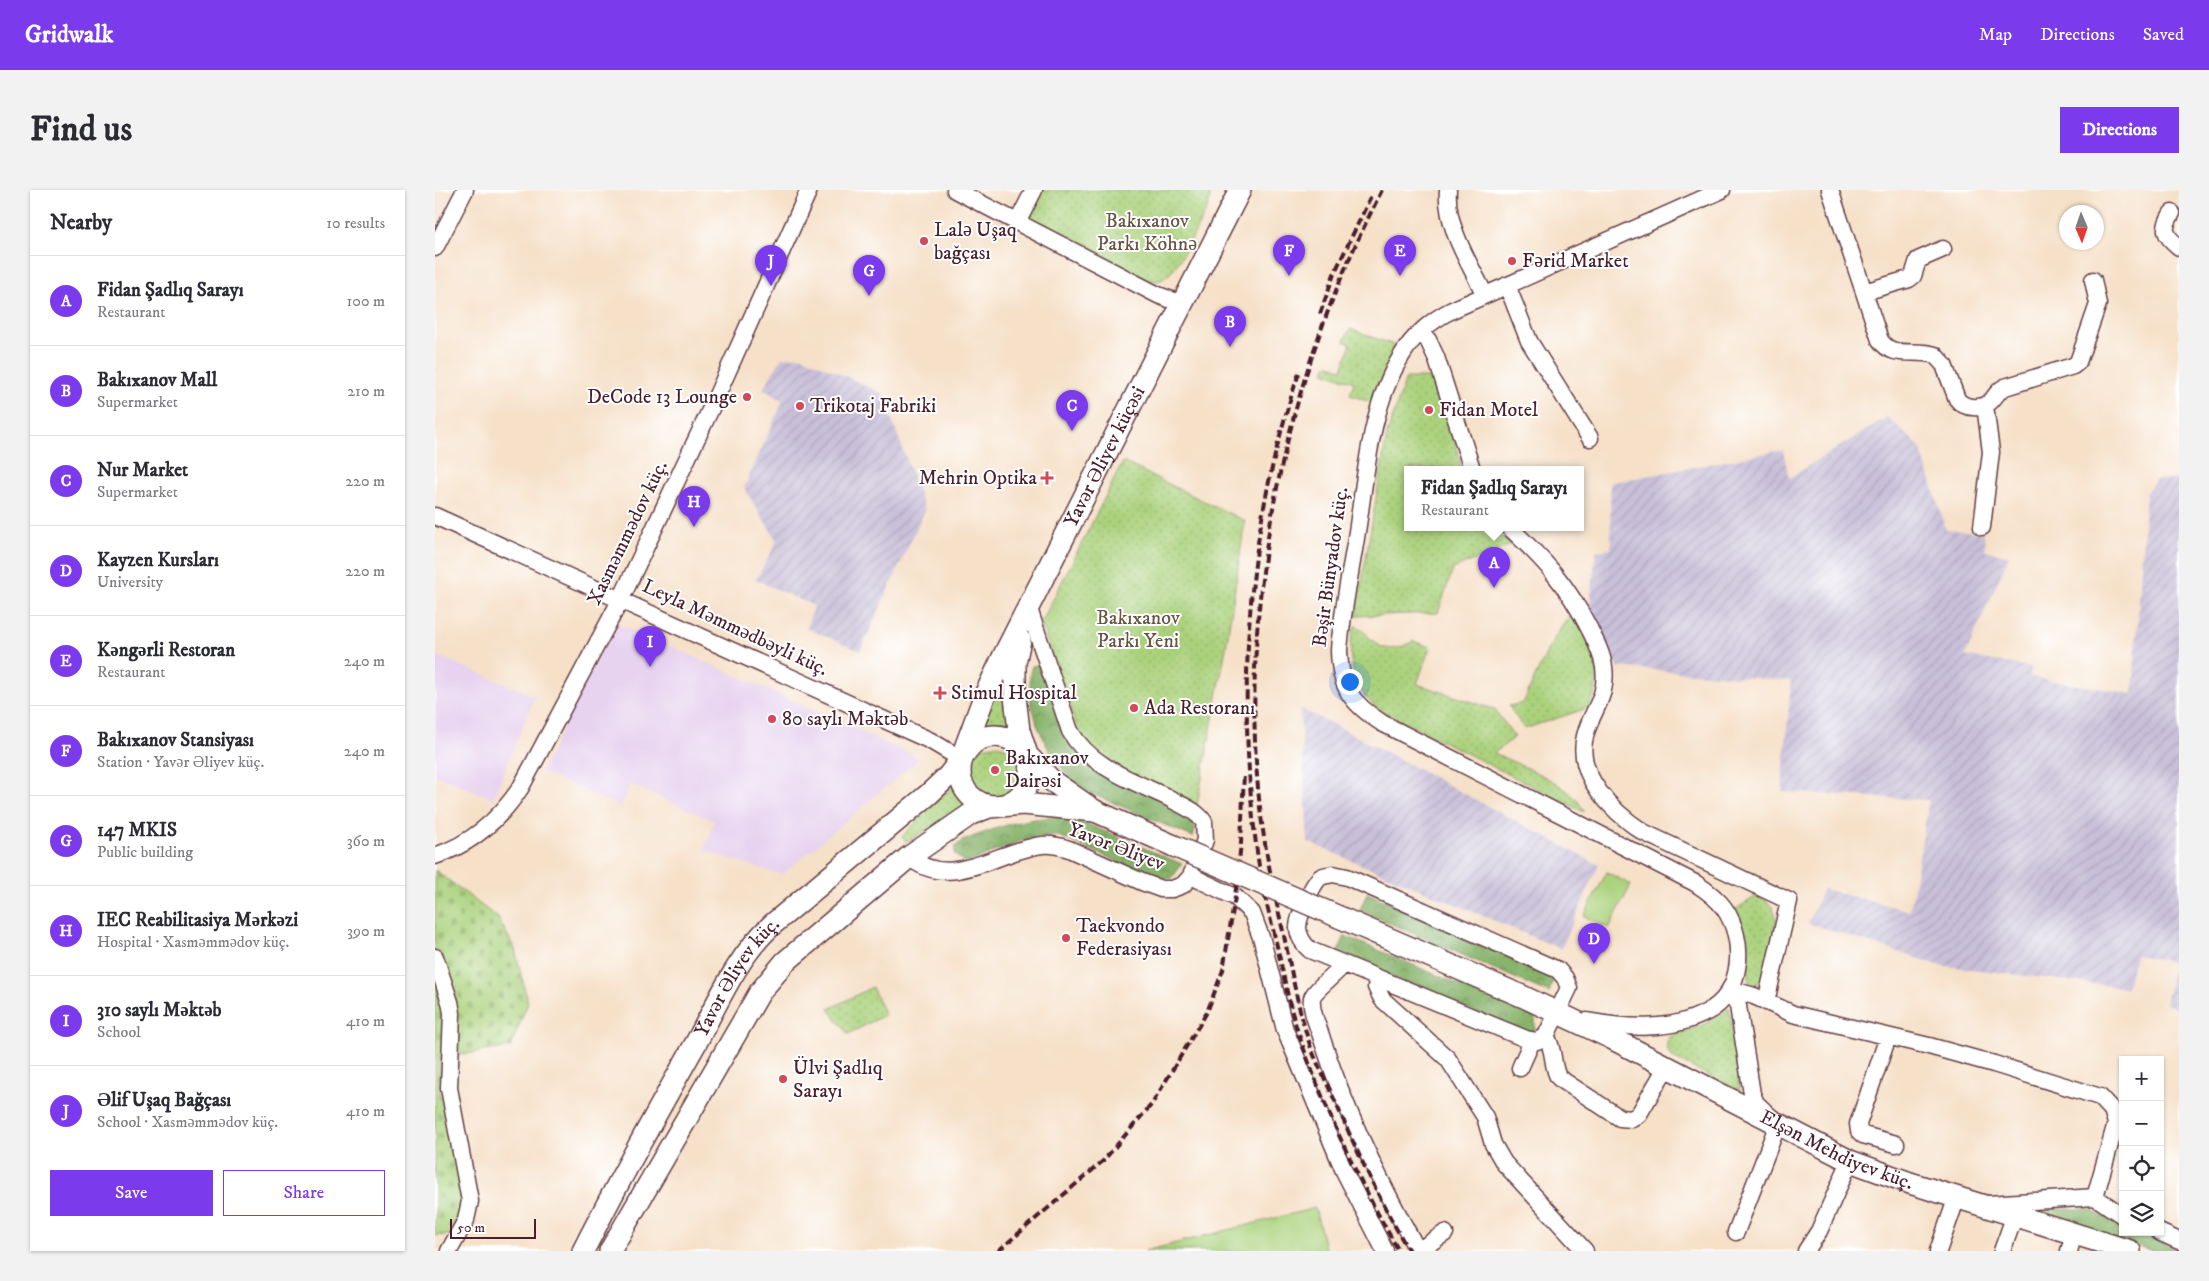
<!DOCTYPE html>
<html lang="en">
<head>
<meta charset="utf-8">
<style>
	body { margin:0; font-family:"IM FELL DW Pica",serif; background:#f2f2f3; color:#2b2b33 }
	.controls { position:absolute; right:15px; bottom:15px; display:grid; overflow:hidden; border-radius:0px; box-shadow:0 1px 4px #0004 }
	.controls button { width:45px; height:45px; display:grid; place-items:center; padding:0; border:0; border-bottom:1px solid #e1e1e2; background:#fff; color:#2b2b33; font:25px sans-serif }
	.compass { position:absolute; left:1624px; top:15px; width:45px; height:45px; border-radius:50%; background:#fff; box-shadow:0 1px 4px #0004; rotate:178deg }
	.scale { position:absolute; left:15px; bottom:12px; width:86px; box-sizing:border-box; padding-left:5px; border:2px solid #4a1f2b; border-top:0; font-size:14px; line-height:18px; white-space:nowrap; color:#4a1f2b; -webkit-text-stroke:4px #fff; paint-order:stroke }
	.you { position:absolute; left:914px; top:491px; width:18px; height:18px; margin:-12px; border:4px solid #fff; border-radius:50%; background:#1a73e8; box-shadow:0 0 0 8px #1a73e833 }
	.badge { display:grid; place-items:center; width:32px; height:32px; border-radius:50%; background:#7c3aed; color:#fff; font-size:16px; font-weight:700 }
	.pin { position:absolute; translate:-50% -41px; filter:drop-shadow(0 1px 2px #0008) }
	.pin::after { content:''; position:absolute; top:26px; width:18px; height:15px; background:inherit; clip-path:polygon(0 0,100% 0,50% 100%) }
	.popup { position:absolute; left:969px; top:276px; width:180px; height:65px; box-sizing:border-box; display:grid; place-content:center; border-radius:0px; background:#fff; filter:drop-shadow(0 1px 4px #0005); font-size:16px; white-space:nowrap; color:#7c7c81 }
	.popup b { font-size:19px; color:#2b2b33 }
	.popup::after { content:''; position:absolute; left:50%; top:100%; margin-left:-10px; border:10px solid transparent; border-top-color:#fff }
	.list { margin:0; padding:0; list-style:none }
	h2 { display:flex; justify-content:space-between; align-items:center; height:65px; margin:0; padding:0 20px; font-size:21px }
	h2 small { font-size:16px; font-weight:400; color:#7c7c81 }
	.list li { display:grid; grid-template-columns:32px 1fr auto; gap:15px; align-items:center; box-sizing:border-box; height:90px; padding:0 20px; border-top:1px solid #e1e1e2 }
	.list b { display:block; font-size:19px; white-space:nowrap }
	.list p { margin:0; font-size:16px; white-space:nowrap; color:#7c7c81 }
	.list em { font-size:16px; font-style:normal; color:#7c7c81 }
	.actions { display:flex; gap:10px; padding:15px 20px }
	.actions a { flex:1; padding:11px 0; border:1px solid #7c3aed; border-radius:0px; text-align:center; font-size:18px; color:#7c3aed }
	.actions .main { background:#7c3aed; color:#fff }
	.icon { flex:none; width:28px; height:28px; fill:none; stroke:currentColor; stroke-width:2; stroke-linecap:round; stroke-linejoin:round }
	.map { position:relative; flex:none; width:1744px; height:1061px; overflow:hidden; border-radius:0px }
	header { display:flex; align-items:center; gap:30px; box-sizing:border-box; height:70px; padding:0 25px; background:#7c3aed; color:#fff }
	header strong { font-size:24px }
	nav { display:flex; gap:28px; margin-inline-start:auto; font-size:18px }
	.intro { display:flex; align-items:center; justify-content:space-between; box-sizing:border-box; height:120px; padding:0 30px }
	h1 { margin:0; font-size:35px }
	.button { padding:12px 22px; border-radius:0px; background:#7c3aed; color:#fff; font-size:18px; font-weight:700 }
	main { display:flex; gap:30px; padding:0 30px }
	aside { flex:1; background:#fff; border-radius:0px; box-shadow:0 1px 4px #0004 }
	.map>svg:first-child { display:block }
	.built { fill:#e7d2ef }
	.industrial { fill:url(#industrial-furrows) }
	.grass { fill:url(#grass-dots); stroke:#7a7853 }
	.forest { fill:url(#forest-crowns); stroke:#68694b }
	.cemetery { fill:url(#cemetery-stones); stroke:#7a7853 }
	.pitch { fill:#aad17b; stroke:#7a7853 }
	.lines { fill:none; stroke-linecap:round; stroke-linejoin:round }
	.minor-casing { stroke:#643c43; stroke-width:19 }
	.major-casing { stroke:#643c43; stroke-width:24 }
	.minor { stroke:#fff; stroke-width:16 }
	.major { stroke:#fff; stroke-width:21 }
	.rail { stroke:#4a1f2b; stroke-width:4; stroke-dasharray:8 4; stroke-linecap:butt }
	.major-bridge-casing { stroke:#643c43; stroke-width:24; stroke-linecap:butt }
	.major-bridge { stroke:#fff; stroke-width:21 }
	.poi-dot { fill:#d1495b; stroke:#fff; stroke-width:2 }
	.labels { text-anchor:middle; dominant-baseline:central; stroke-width:4; stroke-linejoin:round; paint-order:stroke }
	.park-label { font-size:20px; fill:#675443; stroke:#fff }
	.poi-label { font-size:20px; fill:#4a1f2b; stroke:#fff; text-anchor:start }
	.street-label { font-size:20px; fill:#4a1f2b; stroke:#fff }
</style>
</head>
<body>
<header>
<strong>Gridwalk</strong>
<nav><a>Map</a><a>Directions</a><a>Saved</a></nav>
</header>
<div class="intro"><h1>Find us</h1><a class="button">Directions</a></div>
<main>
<aside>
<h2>Nearby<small>10 results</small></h2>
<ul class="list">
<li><span class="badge">A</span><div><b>Fidan Şadlıq Sarayı</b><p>Restaurant</p></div><em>100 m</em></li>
<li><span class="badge">B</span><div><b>Bakıxanov Mall</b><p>Supermarket</p></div><em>210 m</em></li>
<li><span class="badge">C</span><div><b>Nur Market</b><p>Supermarket</p></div><em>220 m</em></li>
<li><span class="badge">D</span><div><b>Kayzen Kursları</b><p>University</p></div><em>220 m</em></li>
<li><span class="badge">E</span><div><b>Kəngərli Restoran</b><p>Restaurant</p></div><em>240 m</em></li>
<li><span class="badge">F</span><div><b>Bakıxanov Stansiyası</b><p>Station · Yavər Əliyev küç.</p></div><em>240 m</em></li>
<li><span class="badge">G</span><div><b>147 MKIS</b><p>Public building</p></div><em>360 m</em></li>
<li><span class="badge">H</span><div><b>IEC Reabilitasiya Mərkəzi</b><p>Hospital · Xasməmmədov küç.</p></div><em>390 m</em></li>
<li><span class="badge">I</span><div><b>310 saylı Məktəb</b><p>School</p></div><em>410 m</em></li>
<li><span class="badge">J</span><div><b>Əlif Uşaq Bağçası</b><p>School · Xasməmmədov küç.</p></div><em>410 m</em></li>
</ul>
<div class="actions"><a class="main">Save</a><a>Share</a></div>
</aside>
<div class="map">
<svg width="1744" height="1061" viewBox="0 0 1744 1061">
	<defs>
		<pattern id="industrial-furrows" width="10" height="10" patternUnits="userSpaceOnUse" patternTransform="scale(1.25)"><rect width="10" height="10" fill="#c8bfd8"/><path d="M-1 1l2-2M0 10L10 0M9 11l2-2" fill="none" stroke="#ada4ba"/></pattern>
		<pattern id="grass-dots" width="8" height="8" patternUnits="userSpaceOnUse" patternTransform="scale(1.25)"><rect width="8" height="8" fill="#aad17b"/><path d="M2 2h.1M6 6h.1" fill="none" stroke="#94b36a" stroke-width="1.8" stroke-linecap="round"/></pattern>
		<pattern id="forest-crowns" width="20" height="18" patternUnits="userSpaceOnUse" patternTransform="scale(1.25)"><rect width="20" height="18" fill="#87b36b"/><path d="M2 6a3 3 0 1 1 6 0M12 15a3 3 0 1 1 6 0" fill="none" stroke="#709158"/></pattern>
		<pattern id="cemetery-stones" width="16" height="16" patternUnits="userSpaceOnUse" patternTransform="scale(1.25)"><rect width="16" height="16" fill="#aad17b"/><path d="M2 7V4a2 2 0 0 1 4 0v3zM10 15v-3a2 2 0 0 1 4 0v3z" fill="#94b36a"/></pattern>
	</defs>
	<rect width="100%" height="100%" fill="#fff"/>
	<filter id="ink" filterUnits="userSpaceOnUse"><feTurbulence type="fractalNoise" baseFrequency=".02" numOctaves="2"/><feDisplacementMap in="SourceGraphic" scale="10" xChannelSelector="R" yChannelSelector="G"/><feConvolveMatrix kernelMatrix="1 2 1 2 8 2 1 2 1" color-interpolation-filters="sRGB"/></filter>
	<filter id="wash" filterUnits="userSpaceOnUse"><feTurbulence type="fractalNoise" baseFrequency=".0096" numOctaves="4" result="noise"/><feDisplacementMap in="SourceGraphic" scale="20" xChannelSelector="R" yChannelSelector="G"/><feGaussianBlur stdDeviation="1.12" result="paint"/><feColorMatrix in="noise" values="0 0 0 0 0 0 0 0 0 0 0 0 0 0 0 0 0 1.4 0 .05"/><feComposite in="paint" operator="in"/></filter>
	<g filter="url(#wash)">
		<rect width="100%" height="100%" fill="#f6e0c8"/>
		<path class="built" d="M 180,433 L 251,463 L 485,568 L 347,685 L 269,661 L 279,631 L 195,594 L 186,617 L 106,582 Z
			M 0,465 L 100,506 L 58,609 L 0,585 Z"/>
		<path class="industrial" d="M 366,166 L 447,203 L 490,320 L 425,461 L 371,438 L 379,416 L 321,390 L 342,351 L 309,298 L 348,211 L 328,199 L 347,168 Z
			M 1452,227 L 1485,257 L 1511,339 L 1549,343 L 1550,360 L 1574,366 L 1530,466 L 1596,477 L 1595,487 L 1698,504 L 1711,303 L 1721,290 L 1744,289 L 1744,819 L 1730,814 L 1740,772 L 1701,765 L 1691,798 L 1503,775 L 1373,733 L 1388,699 L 1475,721 L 1494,610 L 1347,602 L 1356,491 L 1182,477 L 1154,423 L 1161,361 L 1176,359 L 1175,293 L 1348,260 L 1354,288 Z
			M 865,519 L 900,535 L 1164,675 L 1126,759 L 873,652 Z"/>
		<path class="grass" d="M 606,0 L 774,0 L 775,8 L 773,17 C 764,33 743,82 728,89 C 722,92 716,91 710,89 L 592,28 Z
			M 915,139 L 959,155 L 938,213 L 915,205 L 919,192 L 889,182 L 892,174 L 907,179 L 916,154 L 909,151 Z
			M 971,188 L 1003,188 L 1027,279 L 973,279 L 973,337 L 1059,337 L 1076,355 L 1018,379 L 1003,423 L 921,426 L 952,244 Z
			M 688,272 L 810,331 L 791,458 L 762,615 C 722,595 675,580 645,546 L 606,433 Z
			M 1137,421 C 1155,456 1174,479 1153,518 L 1089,539 L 1074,516 L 1088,513 L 1114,457 Z
			M 920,436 C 929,439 931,445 938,451 C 949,463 967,459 978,451 L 995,457 L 982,494 L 1059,519 L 1080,547 L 1059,563 C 1085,576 1139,594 1149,622 L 949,522 C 943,518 936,513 931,507 C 916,490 911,457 920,436 Z
			M 569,485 L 578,536 L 547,532 Z
			M534 581a26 26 0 1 1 52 0a26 26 0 1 1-52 0Z
			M 517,596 L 532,616 L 471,652 L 467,646 Z
			M 1320,707 L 1329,708 C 1334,713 1340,719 1341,727 C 1343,737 1336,776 1332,785 C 1329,792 1323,794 1316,795 L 1314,793 L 1313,750 L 1301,719 Z
			M 437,797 L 450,825 L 413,844 L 394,819 Z
			M 1294,817 L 1305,901 L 1238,868 C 1232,862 1230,855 1234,847 L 1272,833 Z"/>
		<path class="forest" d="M 604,475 L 609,481 L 635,555 L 758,630 L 760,639 L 758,647 L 653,602 L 634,587 L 615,562 L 603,537 L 595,509 L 595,484 L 597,476 Z
			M 623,627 L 645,631 L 747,674 L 737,688 L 723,689 L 624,646 C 592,644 564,660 535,672 L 529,672 L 520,665 L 520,657 L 527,651 C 561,638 586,628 623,627 Z
			M 932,703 L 1112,780 L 1118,791 L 1114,803 L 925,720 Z
			M 910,746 L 1100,827 L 1100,847 L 902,764 Z
			M 1604,1019 L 1652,1019 L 1688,1035 L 1688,1042 L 1704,1042 L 1744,1061 L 1719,1061 L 1596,1024 Z"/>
		<path class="cemetery" d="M 0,680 L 63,728 L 80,759 L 93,813 L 75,857 L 5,868 L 5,904 L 22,973 L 28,1022 L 13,1045 L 0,1046 Z"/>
		<path class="pitch" d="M 1172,682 L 1196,695 L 1174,738 L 1149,726 Z
			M 880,1018 L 891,1061 L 710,1061 Z"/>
	</g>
	<g filter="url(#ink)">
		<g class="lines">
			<g class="minor-casing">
				<path id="minor" d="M 520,0 L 723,105 L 747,114
					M 1013,0 C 1010,36 1035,74 1050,105
					M 1395,0 L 1445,150 C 1458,170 1480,158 1500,165 L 1509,175 L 1522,209 C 1529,219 1547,220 1556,211 C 1561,206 1562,201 1570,197 L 1638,176 L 1643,172 L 1663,114 L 1658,90
					M 1737,23 C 1727,39 1729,45 1744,57
					M 583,31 L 599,0
					M 0,58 L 30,0
					M 1072,95 L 1094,151 L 1155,248
					M 1429,102 L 1474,89 L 1478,86 L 1483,70 L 1508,59
					M 985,143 L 993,150 L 1001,167 L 1037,279
					M 0,326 L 496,551 L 526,569
					M 1074,337 C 1110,371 1131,393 1154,438 C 1160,450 1167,463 1169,477 C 1173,508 1157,519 1150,546 C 1140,586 1178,622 1208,642 L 1354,711 L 1331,812
					M 1547,337 L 1556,262 L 1550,215
					M 0,666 C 36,654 65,629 86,597 L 186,409 L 278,214 L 374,0
					M 474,667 C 516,702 563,660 607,655 C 616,654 625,656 634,659 L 707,692 L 726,699 L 737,699 L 748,695 L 756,686 L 770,650 L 769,632 C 761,620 746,615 734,608 C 698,591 655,577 635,541 L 594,419
					M 898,684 L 912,687 L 1123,780 L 1130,788 L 1134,798 L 1111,846 L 1102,851 L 1091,849 L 875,760 C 869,755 863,746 863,737 C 863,727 878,692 886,687 C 889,685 894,685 898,684 Z
					M 756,686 L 800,707 L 817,723 L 827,750 L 850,840 L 909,981 L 950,1061
					M 0,767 L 15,812 L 17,823 L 14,898 L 35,1011 L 31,1030 L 14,1061
					M 908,775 C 901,784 879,800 877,808 C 875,821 884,838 887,849 C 911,923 945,993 983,1061
					M 943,788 L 941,797 L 947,809 L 1013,869 L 1050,927 L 1058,954 L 1069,973 L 1150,1061
					M 1295,799 L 1319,806 L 1358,824 L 1494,856 L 1559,874 L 1665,907 L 1677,920 L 1681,933 L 1660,1007
					M 1295,799 L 1303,816 L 1317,904 L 1321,913 L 1343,934 L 1301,1042
					M 1152,831 C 1191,838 1235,842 1272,822 C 1309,803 1311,749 1289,718 C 1281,707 1271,700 1260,693 L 947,533 C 916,513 905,498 904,460 C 907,423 915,385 921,348 C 931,288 934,218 967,165 C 978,146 997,130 1017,120 L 1287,0
					M 1111,846 C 1121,862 1116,877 1124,888 L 1185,928 L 1197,929 L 1204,924 L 1232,876
					M 1453,847 L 1423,934 L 1424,941 L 1428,945 L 1461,954
					M 1085,878 L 1097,851
					M 1553,1014 L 1660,1007 L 1688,1026
					M 1724,1042 L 1744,1051
					M 983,1061 L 1010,1043
					M 1371,1061 L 1384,1041 L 1415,971
					M 1503,1061 L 1522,1007
					M 1567,1061 L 1580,1025
					M 1634,1061 L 1639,1044"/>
			</g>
			<g class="major-casing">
				<g id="major">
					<path d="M 585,450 L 580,473 L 580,507 L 584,540 L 592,565 L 617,591 L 660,621 L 739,656"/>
					<circle cx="560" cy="581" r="35"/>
					<path id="s1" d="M 904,727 L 1089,807 L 1176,848 L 1415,971 L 1475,993 L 1695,1061"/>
					<path id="s2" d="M 148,1061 C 184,990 223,920 262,851 C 284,810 303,765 338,734 L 494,604 L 514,585 L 526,569 L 549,507 L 570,463 L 805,0"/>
					<path d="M 175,1061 L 325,802 L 350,772 L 474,667 L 536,624 L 554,617 L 588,614 L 660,621"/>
				</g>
			</g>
			<use href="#minor" class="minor"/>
			<use href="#major" class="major"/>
			<path class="rail" d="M 947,0 C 933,28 919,57 907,86 C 838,250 804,449 826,626 C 831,665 839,703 848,741 C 856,779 863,819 875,855 C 882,874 892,893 900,911 C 922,962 946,1013 974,1061
				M 885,124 L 899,84 L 937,4
				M 864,183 C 810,340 800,512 824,676 C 828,703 836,730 842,756 C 849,786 854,817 864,845 C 890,920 924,993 964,1061
				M 563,1061 L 668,971 L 717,914 L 772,822 L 788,780 L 800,707 L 806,653 L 809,583"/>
			<g class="major-bridge-casing">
				<path id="major-bridge" d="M 739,656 L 904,727"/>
			</g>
			<use href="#major-bridge" class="major-bridge"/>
		</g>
	</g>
	<g class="poi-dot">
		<circle cx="489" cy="51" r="5"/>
		<circle cx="1077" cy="71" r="5"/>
		<circle cx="312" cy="207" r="5"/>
		<circle cx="365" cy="216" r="5"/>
		<circle cx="994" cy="220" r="5"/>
		<path d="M609.5 280.5h5v5h5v5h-5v5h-5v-5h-5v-5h5z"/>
		<path d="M502.5 495.5h5v5h5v5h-5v5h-5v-5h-5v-5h5z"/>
		<circle cx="699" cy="518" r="5"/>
		<circle cx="337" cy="529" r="5"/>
		<circle cx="560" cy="580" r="5"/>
		<circle cx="631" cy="748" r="5"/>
		<circle cx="348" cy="889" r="5"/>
	</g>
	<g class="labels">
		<g class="park-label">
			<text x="712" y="31">Bakıxanov<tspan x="712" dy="23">Parkı Köhnə</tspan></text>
			<text x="703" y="428">Bakıxanov<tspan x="703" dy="23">Parkı Yeni</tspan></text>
		</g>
		<g class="poi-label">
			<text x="499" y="40">Lalə Uşaq<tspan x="499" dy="23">bağçası</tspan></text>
			<text x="1087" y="71">Fərid Market</text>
			<text x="302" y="207" text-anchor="end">DeCode 13 Lounge</text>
			<text x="375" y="216">Trikotaj Fabriki</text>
			<text x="1004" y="220">Fidan Motel</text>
			<text x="602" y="288" text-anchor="end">Mehrin Optika</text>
			<text x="516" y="503">Stimul Hospital</text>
			<text x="709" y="518">Ada Restoranı</text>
			<text x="347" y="529">80 saylı Məktəb</text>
			<text x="570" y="568">Bakıxanov<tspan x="570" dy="23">Dairəsi</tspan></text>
			<text x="641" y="736">Taekvondo<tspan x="641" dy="23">Federasiyası</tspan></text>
			<text x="358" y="878">Ülvi Şadlıq<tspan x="358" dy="23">Sarayı</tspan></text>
		</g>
		<g class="street-label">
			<text stroke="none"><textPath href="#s2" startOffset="965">Yavər Əliyev küçəsi</textPath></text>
			<text transform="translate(193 343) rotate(-64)">Xasməmmədov küç.</text>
			<text transform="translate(896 377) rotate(-82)">Bəşir Bünyadov küç.</text>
			<text transform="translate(300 438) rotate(25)">Leyla Məmmədbəyli küç.</text>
			<text transform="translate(681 657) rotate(21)">Yavər Əliyev</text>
			<text stroke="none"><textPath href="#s2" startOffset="315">Yavər Əliyev küç.</textPath></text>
			<text stroke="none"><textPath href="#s1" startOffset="550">Elşən Mehdiyev küç.</textPath></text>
		</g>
	</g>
</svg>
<div class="controls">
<button>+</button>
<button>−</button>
<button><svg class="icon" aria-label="locate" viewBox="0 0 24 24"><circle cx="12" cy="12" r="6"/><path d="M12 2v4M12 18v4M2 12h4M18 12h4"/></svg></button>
<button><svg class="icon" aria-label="layers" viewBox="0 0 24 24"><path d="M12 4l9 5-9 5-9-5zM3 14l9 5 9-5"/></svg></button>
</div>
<svg class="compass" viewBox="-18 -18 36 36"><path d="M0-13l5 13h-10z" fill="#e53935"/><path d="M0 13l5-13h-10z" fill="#7c7c81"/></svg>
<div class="scale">50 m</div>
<div class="you"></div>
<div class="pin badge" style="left:1059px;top:398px">A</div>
<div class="popup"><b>Fidan Şadlıq Sarayı</b>Restaurant</div>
<div class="pin badge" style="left:795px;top:157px">B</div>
<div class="pin badge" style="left:637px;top:241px">C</div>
<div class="pin badge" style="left:1159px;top:774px">D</div>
<div class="pin badge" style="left:965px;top:86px">E</div>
<div class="pin badge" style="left:854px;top:86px">F</div>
<div class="pin badge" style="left:434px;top:106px">G</div>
<div class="pin badge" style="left:259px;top:337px">H</div>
<div class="pin badge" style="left:215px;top:477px">I</div>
<div class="pin badge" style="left:336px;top:96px">J</div>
</div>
</main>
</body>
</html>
